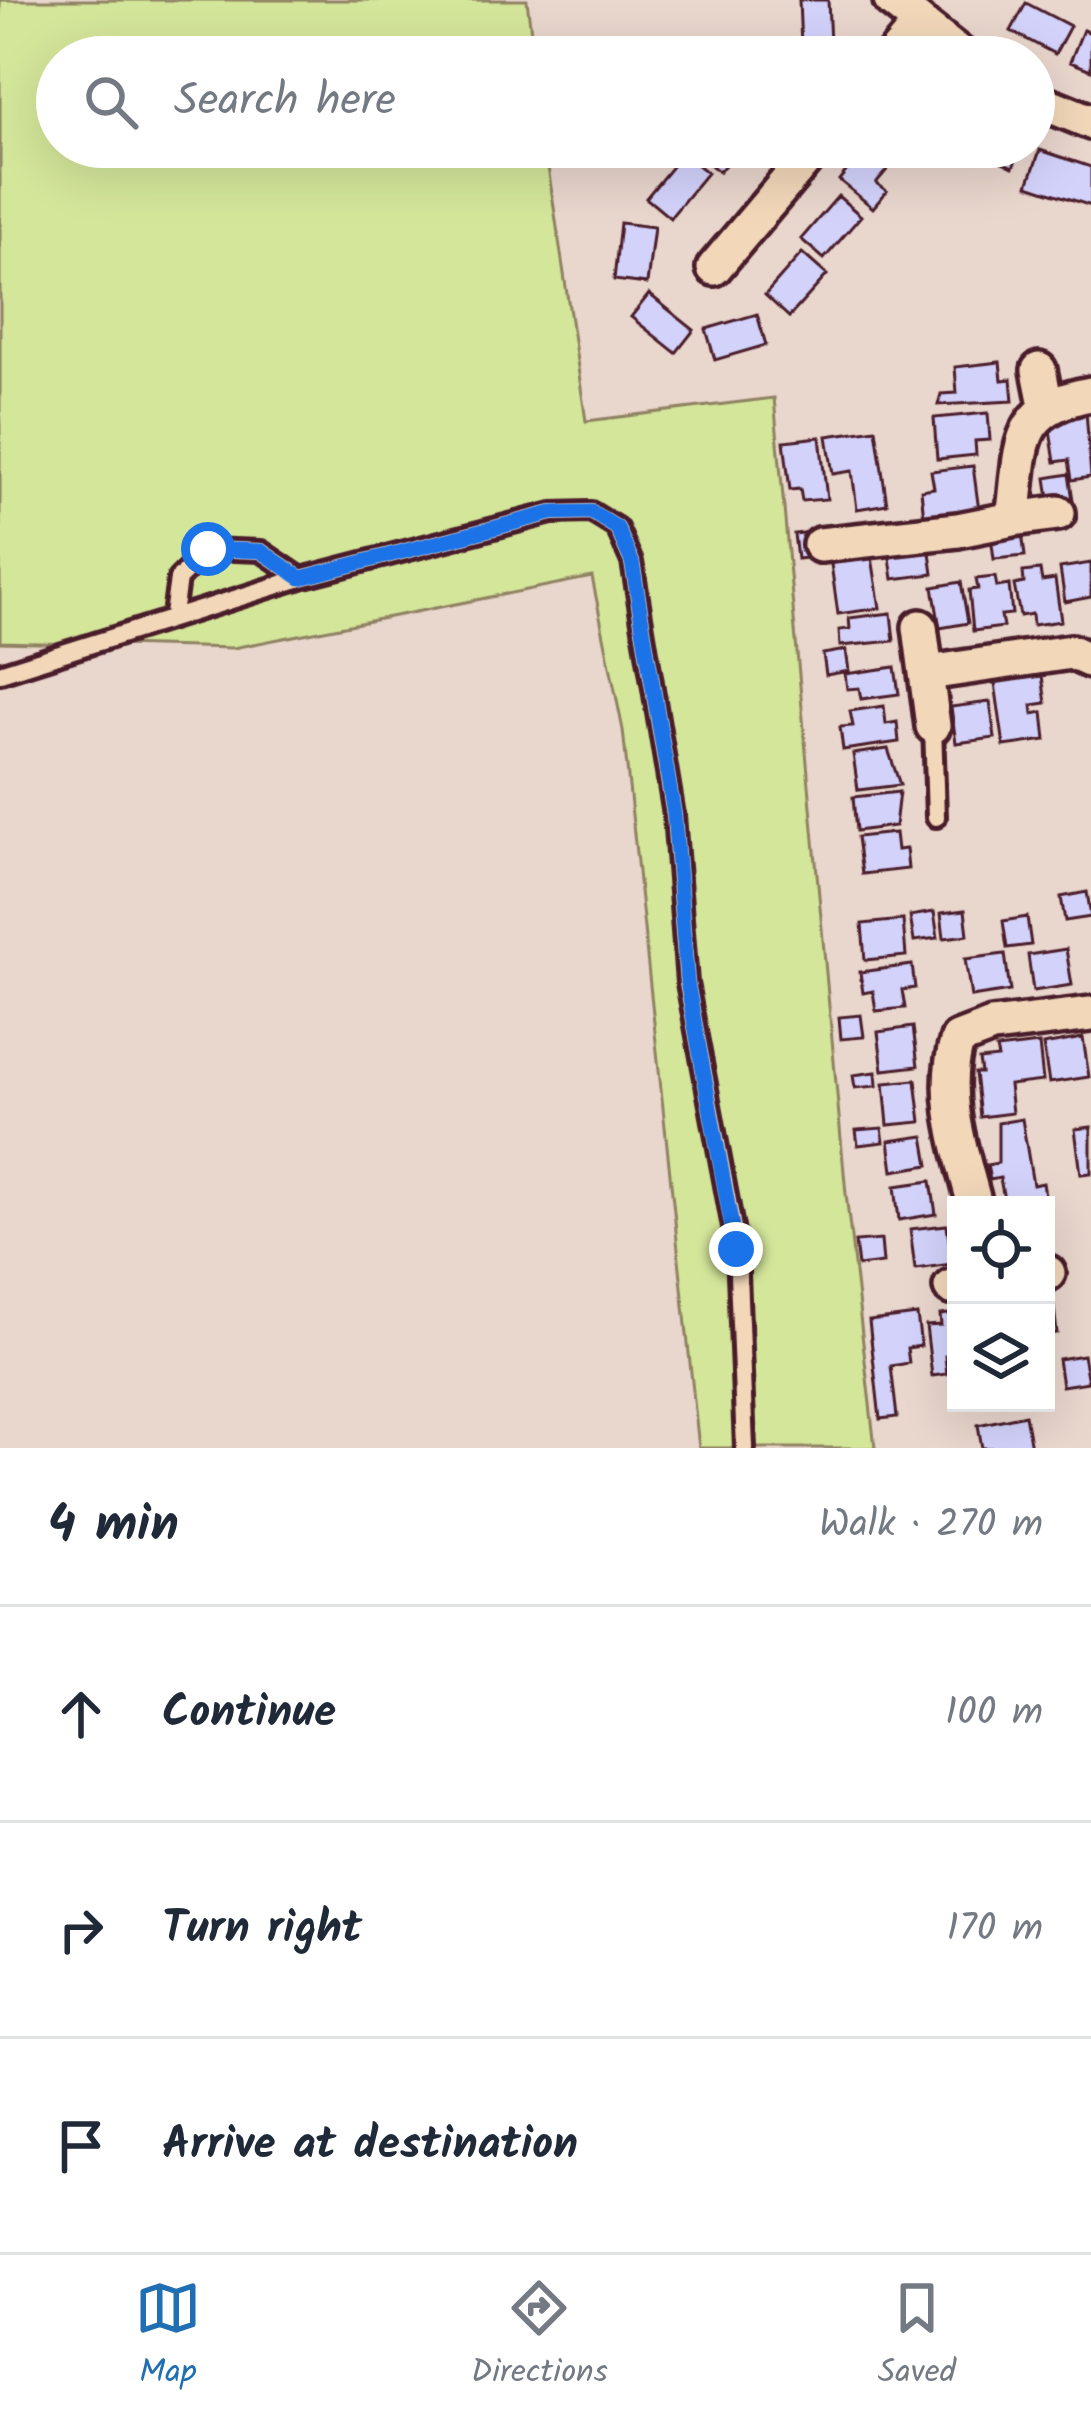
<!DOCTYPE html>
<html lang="en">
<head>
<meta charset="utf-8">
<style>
	body { margin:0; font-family:Kalam,sans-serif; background:#f6f6f7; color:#1f2937 }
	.controls { position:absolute; right:36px; bottom:36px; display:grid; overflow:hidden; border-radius:0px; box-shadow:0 12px 48px #0002 }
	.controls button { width:108px; height:108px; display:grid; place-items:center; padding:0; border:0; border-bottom:3px solid #e0e1e3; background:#fff; color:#1f2937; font:60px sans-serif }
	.stop { position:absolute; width:36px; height:36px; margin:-27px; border:9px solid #1a73e8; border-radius:50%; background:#fff }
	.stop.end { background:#1a73e8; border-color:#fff; box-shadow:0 3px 12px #0008 }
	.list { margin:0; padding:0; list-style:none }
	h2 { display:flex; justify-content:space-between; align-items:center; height:156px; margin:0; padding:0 48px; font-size:51px }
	h2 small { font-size:39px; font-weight:400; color:#747a83 }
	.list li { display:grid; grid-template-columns:78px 1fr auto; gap:36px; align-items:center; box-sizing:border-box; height:216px; padding:0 48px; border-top:3px solid #e0e1e3 }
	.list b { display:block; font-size:45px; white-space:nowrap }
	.list em { font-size:39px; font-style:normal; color:#747a83 }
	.icon { flex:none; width:66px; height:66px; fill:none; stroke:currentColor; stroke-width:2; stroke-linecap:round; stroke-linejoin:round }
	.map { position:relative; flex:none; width:1091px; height:1448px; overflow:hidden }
	.search { position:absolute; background:#fff; box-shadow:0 12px 48px #0002; left:36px; right:36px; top:36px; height:132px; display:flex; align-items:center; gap:30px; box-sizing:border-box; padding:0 42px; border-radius:66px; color:#747a83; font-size:45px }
	.sheet { height:804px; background:#fff }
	nav { display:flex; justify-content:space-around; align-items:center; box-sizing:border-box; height:168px; border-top:3px solid #e0e1e3; background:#fff; font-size:33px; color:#747a83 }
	nav a { display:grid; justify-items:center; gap:6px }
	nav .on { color:#1f6fb2 }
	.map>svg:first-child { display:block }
	.green { fill:#d4e69a; stroke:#8f8262; stroke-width:3 }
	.building { fill:#d3d2fb; stroke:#4a1f2b; stroke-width:3 }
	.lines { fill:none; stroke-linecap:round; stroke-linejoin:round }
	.lane-casing { stroke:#4a1f2b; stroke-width:26 }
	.street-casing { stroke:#4a1f2b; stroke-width:42 }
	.lane { stroke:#f2d7b9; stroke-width:16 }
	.street { stroke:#f2d7b9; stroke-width:33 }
	.route { stroke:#1a73e8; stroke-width:15 }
</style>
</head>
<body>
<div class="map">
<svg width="1091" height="1448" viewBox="0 0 1091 1448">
	<rect width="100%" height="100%" fill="#e9d6cd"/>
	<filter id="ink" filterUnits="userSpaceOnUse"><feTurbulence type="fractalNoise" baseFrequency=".00833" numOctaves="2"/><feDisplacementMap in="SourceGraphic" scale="24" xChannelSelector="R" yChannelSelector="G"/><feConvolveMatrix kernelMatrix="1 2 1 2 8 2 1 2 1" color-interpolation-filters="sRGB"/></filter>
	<g filter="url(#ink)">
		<path class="green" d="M 0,0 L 527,0 L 534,57 L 57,57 L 57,147 L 545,147 L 586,421 L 774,398 L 846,1194 L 875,1448 L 699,1448 L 623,730 L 592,577 L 233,648 L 0,642 Z"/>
		<path class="building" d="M 799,0 L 828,0 L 830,44 L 801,46 Z
			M 1026,3 L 1070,26 L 1055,54 L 1011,31 Z
			M 1083,30 L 1091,33 L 1091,70 L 1070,62 Z
			M 700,147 L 740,147 L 719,172 L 696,152 Z
			M 866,147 L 883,147 L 897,158 L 876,183 L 887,191 L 873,208 L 839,180 Z
			M 970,147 L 1022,147 L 1013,167 Z
			M 1040,150 L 1091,167 L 1091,206 L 1028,185 Z
			M 683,153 L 707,173 L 670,218 L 646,198 Z
			M 838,196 L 861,216 L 824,259 L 801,239 Z
			M 620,223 L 654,227 L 647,284 L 614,280 Z
			M 802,253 L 827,275 L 789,317 L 765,295 Z
			M 649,294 L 694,330 L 676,353 L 631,317 Z
			M 757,314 L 766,345 L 715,360 L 706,329 Z
			M 1000,362 L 1002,380 L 1011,379 L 1013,401 L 938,405 L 941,394 L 957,393 L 955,367 Z
			M 1086,411 L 1091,477 L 1072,480 L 1069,460 L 1055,462 L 1048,417 Z
			M 988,413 L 990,440 L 975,441 L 976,455 L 937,459 L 934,418 Z
			M 876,429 L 887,504 L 857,509 L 852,471 L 833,474 L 827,436 Z
			M 820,437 L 827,499 L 802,501 L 800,489 L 790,490 L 784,441 Z
			M 973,466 L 979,511 L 924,518 L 921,490 L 934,488 L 931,471 Z
			M 1069,474 L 1073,500 L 1050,504 L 1046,478 Z
			M 812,532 L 815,557 L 797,559 L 794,534 Z
			M 1022,532 L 1025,556 L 994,559 L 991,536 Z
			M 929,545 L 933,574 L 893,579 L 889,551 Z
			M 871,551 L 880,608 L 838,614 L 830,557 Z
			M 1091,563 L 1091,597 L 1065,602 L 1060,568 Z
			M 1040,570 L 1042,581 L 1055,579 L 1061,621 L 1033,625 L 1032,614 L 1020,616 L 1014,585 L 1024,583 L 1023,572 Z
			M 995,577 L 997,587 L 1009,585 L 1012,614 L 1001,615 L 1003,627 L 973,631 L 969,590 L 978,589 L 976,579 Z
			M 961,582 L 968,623 L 940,628 L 933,587 Z
			M 891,613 L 894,641 L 840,646 L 839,630 L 850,629 L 849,618 Z
			M 846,650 L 849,671 L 826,675 L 823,654 Z
			M 895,667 L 899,694 L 861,699 L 859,688 L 847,689 L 845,674 Z
			M 1041,669 L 1046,703 L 1032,705 L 1033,714 L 1043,712 L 1046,740 L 1004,746 L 994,676 Z
			M 990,702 L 995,738 L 956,743 L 951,707 Z
			M 884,706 L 886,724 L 897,722 L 899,742 L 843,750 L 840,727 L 853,726 L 850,711 Z
			M 888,749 L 900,785 L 858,790 L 853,754 Z
			M 899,792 L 895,826 L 856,831 L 853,797 Z
			M 895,833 L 897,850 L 906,849 L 908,869 L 862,874 L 857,837 Z
			M 1087,892 L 1091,917 L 1065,921 L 1061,897 Z
			M 965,910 L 968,935 L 944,938 L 941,913 Z
			M 934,912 L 938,938 L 914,941 L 910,916 Z
			M 1027,917 L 1031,945 L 1007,948 L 1003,921 Z
			M 903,920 L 906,956 L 865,960 L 862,924 Z
			M 1066,949 L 1072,985 L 1033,991 L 1028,955 Z
			M 1005,954 L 1010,991 L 971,997 L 965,959 Z
			M 912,965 L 915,988 L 902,990 L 905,1008 L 876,1011 L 873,991 L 863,993 L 860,972 Z
			M 861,1015 L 864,1037 L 841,1039 L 839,1017 Z
			M 913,1027 L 918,1066 L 883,1070 L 878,1032 Z
			M 1083,1038 L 1089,1077 L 1049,1083 L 1043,1045 Z
			M 1039,1044 L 1043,1081 L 1009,1085 L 1012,1113 L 980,1117 L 975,1073 L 981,1073 L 979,1060 L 998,1058 L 996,1049 Z
			M 876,1072 L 877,1086 L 855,1088 L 853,1075 Z
			M 916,1080 L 921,1122 L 888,1125 L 884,1083 Z
			M 1022,1119 L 1033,1185 L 1043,1183 L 1052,1238 L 1046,1239 L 1046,1205 L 1005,1205 L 1000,1178 L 990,1180 L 987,1165 L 998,1163 L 998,1123 Z
			M 1091,1127 L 1091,1173 L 1081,1174 L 1075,1129 Z
			M 882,1128 L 884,1142 L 858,1145 L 856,1130 Z
			M 924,1136 L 929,1165 L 893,1171 L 889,1141 Z
			M 931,1181 L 936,1214 L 899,1220 L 895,1186 Z
			M 947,1225 L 952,1264 L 915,1269 L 910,1229 Z
			M 881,1240 L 883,1263 L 858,1266 L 855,1242 Z
			M 1053,1298 L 1057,1333 L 1046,1334 L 1046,1299 Z
			M 956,1313 L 956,1355 L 945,1356 L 947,1374 L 932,1376 L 926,1326 L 941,1325 L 940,1315 Z
			M 917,1315 L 921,1346 L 907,1348 L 909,1363 L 891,1366 L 897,1417 L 880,1419 L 869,1321 Z
			M 1083,1355 L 1088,1382 L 1062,1386 L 1058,1359 Z
			M 1025,1415 L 1031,1448 L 982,1448 L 978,1425 Z"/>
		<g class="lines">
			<g class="lane-casing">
				<path id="lane" d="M 173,615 L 178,579 L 208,549 L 261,551 L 301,578
					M 0,673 L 301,578 L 552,513 L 591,512 L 617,528 L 632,562 L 674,815 L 687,983 L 737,1249 L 745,1448
					M 933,726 L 936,817"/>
			</g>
			<g class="street-casing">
				<path id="street" d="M 891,0 L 963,57
					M 892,57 L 918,26
					M 1034,99 L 1091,122
					M 714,268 L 816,147
					M 1039,370 L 1046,405
					M 1013,519 L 1058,513
					M 820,545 L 958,530 L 1013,519 C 1023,450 1011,408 1091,394
					M 920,627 L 933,726
					M 928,673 L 1071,652 L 1091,661
					M 975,1205 C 961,1152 940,1093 958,1039 L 992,1026 L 1091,1014
					M 1046,1273 L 1048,1273
					M 951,1287 L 956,1287"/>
			</g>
			<use href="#lane" class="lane"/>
			<use href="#street" class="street"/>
		</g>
	</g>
	<g class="lines" filter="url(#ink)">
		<path class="route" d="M 208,549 L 261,551 L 301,578 L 552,513 L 591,512 L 617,528 L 632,562 L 674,814 L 687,982 L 736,1249"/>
	</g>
</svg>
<div class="controls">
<button><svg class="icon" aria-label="locate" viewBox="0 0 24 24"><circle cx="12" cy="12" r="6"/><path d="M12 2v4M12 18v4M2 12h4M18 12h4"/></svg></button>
<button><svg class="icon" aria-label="layers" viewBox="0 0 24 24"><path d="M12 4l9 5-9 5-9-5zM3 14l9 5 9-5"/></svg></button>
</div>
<div class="stop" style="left:208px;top:549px"></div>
<div class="stop end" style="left:736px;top:1249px"></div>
<div class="search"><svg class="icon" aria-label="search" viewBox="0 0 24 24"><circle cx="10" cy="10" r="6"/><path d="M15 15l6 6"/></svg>Search here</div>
</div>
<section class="sheet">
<h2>4 min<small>Walk · 270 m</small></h2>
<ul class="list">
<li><svg class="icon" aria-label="ahead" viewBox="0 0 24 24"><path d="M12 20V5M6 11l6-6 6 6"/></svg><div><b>Continue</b></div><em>100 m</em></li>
<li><svg class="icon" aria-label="right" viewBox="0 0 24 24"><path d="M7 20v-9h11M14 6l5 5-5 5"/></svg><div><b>Turn right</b></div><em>170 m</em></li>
<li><svg class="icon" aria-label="arrive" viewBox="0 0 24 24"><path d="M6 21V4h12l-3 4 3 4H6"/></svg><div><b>Arrive at destination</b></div></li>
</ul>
</section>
<nav>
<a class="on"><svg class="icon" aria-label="map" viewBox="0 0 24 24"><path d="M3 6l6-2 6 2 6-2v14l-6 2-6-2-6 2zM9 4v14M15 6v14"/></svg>Map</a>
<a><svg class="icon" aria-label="directions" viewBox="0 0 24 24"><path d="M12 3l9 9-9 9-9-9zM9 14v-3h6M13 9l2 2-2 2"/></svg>Directions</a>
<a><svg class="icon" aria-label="saved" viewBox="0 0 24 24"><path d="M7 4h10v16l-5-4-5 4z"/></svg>Saved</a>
</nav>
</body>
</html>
